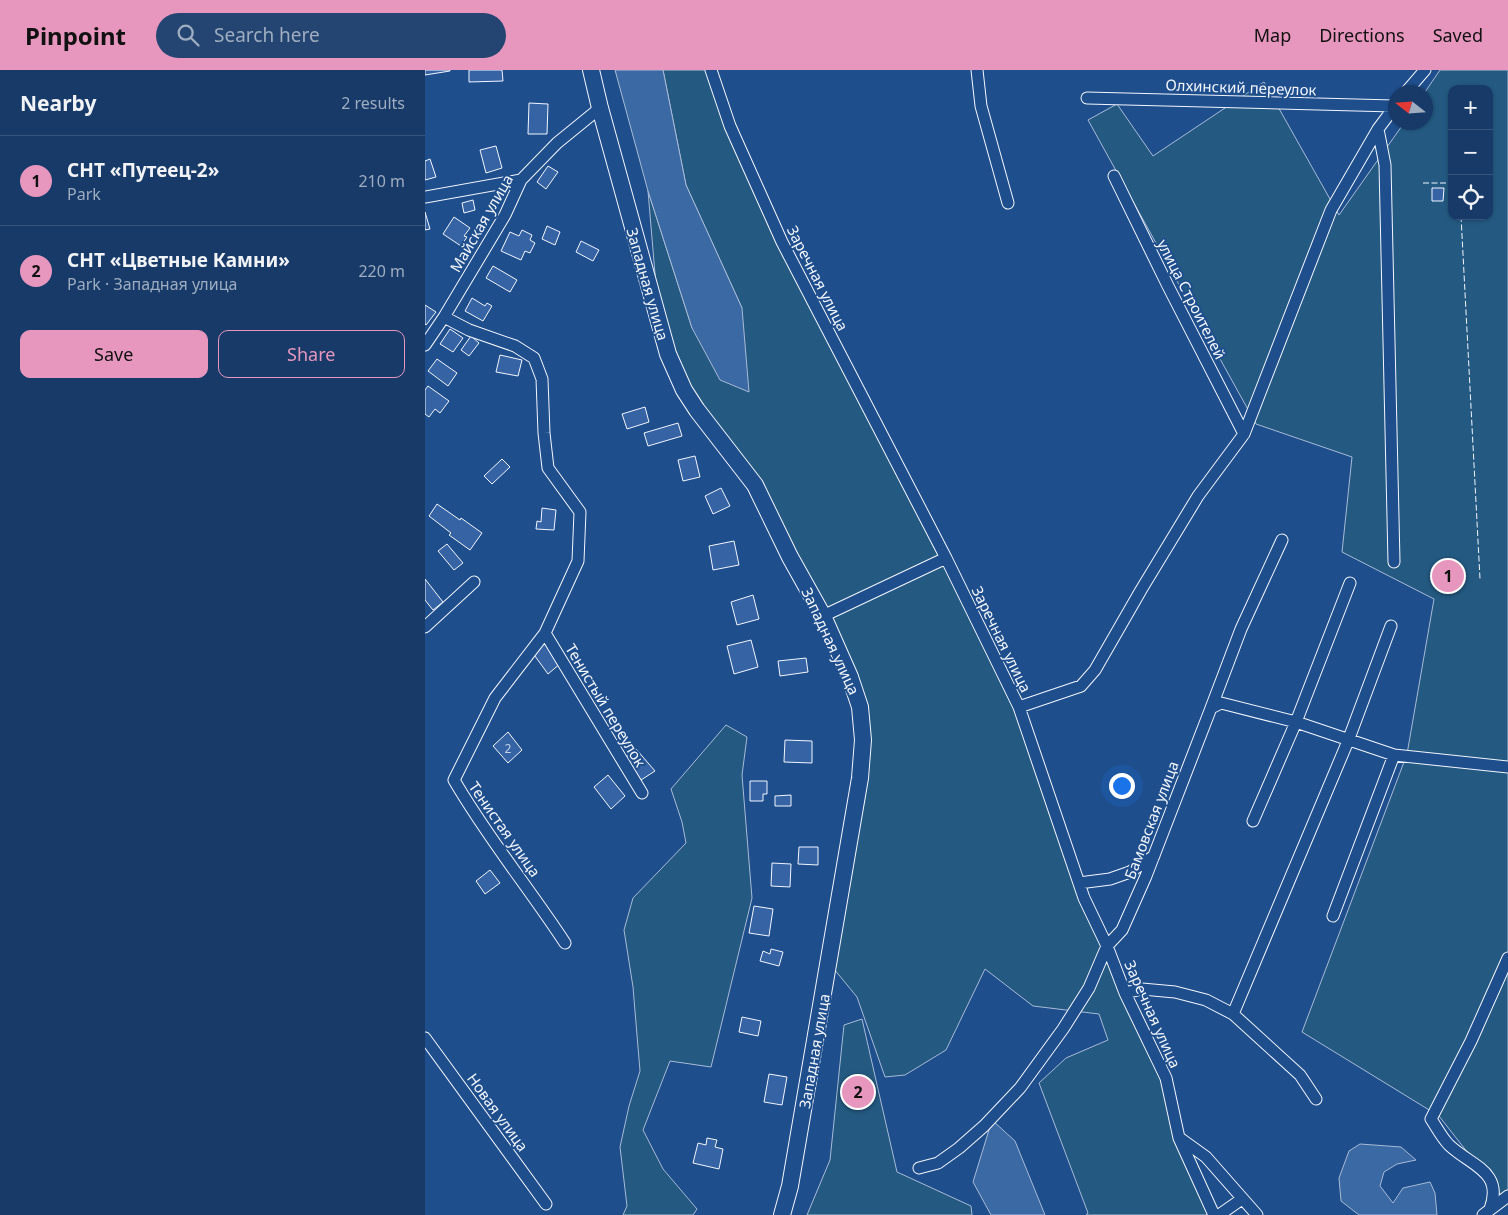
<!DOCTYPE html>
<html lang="en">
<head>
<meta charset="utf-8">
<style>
	body { margin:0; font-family:"Noto Sans",sans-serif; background:#244571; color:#f1f3f6 }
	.controls { position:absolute; right:15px; top:15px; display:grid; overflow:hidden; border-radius:10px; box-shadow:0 1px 4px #0004 }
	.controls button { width:45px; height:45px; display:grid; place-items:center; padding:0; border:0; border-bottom:1px solid #36547d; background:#173a69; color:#f1f3f6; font:25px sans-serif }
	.compass { position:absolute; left:963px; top:15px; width:45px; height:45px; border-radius:50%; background:#173a69; box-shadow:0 1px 4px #0004; rotate:287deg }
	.you { position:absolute; left:696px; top:715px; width:18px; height:18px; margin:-12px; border:4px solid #fff; border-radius:50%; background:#1a73e8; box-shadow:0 0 0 8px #1a73e833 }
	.badge { display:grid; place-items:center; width:32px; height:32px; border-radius:50%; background:#e797bd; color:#111; font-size:16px; font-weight:700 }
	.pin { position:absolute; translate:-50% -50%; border:2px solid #fff; box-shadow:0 1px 5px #0006 }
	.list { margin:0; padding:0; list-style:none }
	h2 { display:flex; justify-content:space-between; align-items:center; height:65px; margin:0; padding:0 20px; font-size:21px }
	h2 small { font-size:16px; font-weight:400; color:#9eadc0 }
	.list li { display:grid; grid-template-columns:32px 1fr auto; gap:15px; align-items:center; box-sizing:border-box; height:90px; padding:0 20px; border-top:1px solid #36547d }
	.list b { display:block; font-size:19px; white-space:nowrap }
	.list p { margin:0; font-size:16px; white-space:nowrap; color:#9eadc0 }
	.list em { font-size:16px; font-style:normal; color:#9eadc0 }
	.actions { display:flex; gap:10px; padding:15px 20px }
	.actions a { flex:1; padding:11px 0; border:1px solid #e797bd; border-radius:10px; text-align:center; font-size:18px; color:#e797bd }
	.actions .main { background:#e797bd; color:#111 }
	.icon { flex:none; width:28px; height:28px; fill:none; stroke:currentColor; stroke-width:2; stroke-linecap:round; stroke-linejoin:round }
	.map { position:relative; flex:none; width:1083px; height:1145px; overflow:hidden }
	header { display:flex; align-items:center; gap:30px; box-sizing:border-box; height:70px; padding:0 25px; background:#e797bd; color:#111 }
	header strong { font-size:24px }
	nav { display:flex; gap:28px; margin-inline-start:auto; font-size:18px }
	.search { width:350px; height:45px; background:#244571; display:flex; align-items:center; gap:12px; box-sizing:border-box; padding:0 18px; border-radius:28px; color:#9eadc0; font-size:19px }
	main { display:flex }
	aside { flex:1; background:#173a69 }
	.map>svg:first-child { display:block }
	.green { fill:#245a82; stroke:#a8bbd7; fill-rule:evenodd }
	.water { fill:#3b69a3; stroke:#a8bbd7 }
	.building { fill:#3563a3; stroke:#f2f6ff }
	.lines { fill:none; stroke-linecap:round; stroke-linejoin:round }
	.minor-casing { stroke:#f2f6ff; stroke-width:13 }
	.secondary-casing { stroke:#f2f6ff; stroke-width:18 }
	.minor { stroke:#1f4e8c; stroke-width:11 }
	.secondary { stroke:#1f4e8c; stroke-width:16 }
	.fence { stroke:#f2f6ff; stroke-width:1; stroke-dasharray:6 2.5; stroke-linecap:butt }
	.labels { text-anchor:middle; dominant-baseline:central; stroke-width:4; stroke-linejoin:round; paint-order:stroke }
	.number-label { font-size:12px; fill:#c3d1e8 }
	.street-label { font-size:15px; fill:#f2f6ff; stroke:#1f4e8c }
</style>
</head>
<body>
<header>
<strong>Pinpoint</strong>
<div class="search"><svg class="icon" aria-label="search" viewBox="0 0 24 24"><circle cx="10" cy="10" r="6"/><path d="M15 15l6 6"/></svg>Search here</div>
<nav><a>Map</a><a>Directions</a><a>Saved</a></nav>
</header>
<main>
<aside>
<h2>Nearby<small>2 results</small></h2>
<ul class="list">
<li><span class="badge">1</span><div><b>СНТ «Путеец-2»</b><p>Park</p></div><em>210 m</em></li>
<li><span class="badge">2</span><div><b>СНТ «Цветные Камни»</b><p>Park · Западная улица</p></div><em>220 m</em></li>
</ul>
<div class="actions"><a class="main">Save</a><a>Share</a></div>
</aside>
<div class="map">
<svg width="1083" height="1145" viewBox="0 0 1083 1145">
	<rect width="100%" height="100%" fill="#1f4e8c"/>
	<path class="green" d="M 238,0 L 286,0 L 305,56 L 594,637 L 654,813 L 741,1008 L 754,1068 L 789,1145 L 661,1145 L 663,1143 L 614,1013 L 641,988 L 683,970 L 674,944 L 608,936 L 560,899 L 521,980 L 480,1005 L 460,1007 L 432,927 L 404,893 L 435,708 L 435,637 L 341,439 L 272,340 L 234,251 L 223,121 L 267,258 L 317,238 L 261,115 Z
		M 1015,0 L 1083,0 L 1083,1134 L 1014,1046 L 877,962 L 982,684 L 1009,529 L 917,482 L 927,387 L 831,354 L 663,50 L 692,34 L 728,86 L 839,12 L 914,145 L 979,53 L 1001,52 L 1000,22 ZM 1027,19 L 1064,19 L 1064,146 L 1027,146 Z
		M 301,655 L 322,667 L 317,705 L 327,828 L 286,997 L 245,991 L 218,1060 L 238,1099 L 272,1139 L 268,1145 L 198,1145 L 202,1136 L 195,1077 L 204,1036 L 215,1001 L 208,917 L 199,860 L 208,828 L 261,773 L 257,752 L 246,719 Z
		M 437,949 L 472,1102 L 546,1136 L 547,1145 L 382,1145 L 405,1090 L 419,955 Z"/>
	<path class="water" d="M 190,0 L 238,0 L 261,115 L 317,238 L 324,322 L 295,310 L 267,258 L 223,121 Z
		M 567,1050 L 590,1071 L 620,1145 L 566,1145 L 548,1112 Z
		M 935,1074 L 976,1077 L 991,1090 L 972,1094 L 959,1102 L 955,1116 L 968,1133 L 978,1118 L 1005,1112 L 1010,1123 L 1012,1145 L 934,1145 L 916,1131 L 914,1108 L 924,1081 Z"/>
	<path class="building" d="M 0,0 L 25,0 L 25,1 L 0,5 Z
		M 44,0 L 77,0 L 78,11 L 44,12 Z
		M 104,33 L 123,34 L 122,64 L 103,64 Z
		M 71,76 L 77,98 L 61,103 L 55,80 Z
		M 5,89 L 11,107 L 0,110 L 0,91 Z
		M 123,96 L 133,102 L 121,119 L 112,112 Z
		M 1007,118 L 1019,118 L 1018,131 L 1007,131 Z
		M 48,130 L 50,140 L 39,143 L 37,133 Z
		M 0,142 L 5,159 L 0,160 Z
		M 29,147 L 45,158 L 39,166 L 42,167 L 36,176 L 18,164 Z
		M 122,156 L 135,162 L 130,175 L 117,169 Z
		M 97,160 L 107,165 L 105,170 L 110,173 L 105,183 L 100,181 L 96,190 L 76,181 L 85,162 L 94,166 Z
		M 156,171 L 174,180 L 168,191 L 151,182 Z
		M 68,196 L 92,210 L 85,222 L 61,208 Z
		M 47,228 L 60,236 L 62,233 L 67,236 L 58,251 L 40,241 Z
		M 0,235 L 11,242 L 1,255 L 0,254 Z
		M 25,259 L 38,268 L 28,282 L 15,274 Z
		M 46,266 L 54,273 L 44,286 L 36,280 Z
		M 75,285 L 97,290 L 93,306 L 71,302 Z
		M 12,289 L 32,303 L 23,316 L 3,301 Z
		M 3,316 L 24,331 L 15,343 L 10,339 L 4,347 L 0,344 L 0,320 Z
		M 220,337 L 224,352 L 202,359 L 197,344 Z
		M 253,353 L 257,366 L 223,376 L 219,363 Z
		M 270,386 L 275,407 L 258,411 L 253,390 Z
		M 77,389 L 85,397 L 67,414 L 59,406 Z
		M 296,418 L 305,436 L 288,444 L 280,426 Z
		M 12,434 L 35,450 L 36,448 L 57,463 L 45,480 L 24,465 L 26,463 L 4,446 Z
		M 117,438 L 131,440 L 129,460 L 111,459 L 112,451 L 116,452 Z
		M 309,471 L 314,495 L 288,500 L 284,476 Z
		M 22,474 L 38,493 L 29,500 L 13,481 Z
		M 0,509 L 18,532 L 8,540 L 0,530 Z
		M 328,525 L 334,549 L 312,555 L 306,532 Z
		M 326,570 L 333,597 L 309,604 L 302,576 Z
		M 118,572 L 136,593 L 123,604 L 107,582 Z
		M 381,588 L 383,602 L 355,606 L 353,591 Z
		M 83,662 L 97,680 L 83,693 L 68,676 Z
		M 360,670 L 387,671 L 387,693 L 359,692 Z
		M 211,679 L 230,701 L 216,710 L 200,688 Z
		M 183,705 L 200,726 L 186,739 L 169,717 Z
		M 325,711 L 342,711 L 342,724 L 338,724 L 338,731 L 325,731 Z
		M 366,725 L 366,736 L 350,736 L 350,726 Z
		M 374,777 L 393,777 L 393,795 L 373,794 Z
		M 347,793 L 366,794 L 365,817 L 346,816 Z
		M 65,800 L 75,813 L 60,824 L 51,811 Z
		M 329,836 L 348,839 L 344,866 L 324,863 Z
		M 346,879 L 358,882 L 354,896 L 335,891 L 338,881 L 345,884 Z
		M 317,947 L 336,951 L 333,966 L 314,962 Z
		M 344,1004 L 362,1007 L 357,1035 L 339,1032 Z
		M 282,1068 L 292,1070 L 290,1077 L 298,1079 L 294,1099 L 268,1093 L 273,1073 L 281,1075 Z"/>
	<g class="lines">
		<g class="minor-casing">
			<path id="minor" d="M 286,0 L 305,56 L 357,172 L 521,488 L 594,637 L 659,828 L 682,876 L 700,923 L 741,1008 L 754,1068 L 789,1145
				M 552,0 L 556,36 L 583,133
				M 981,22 L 1000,0
				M 662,28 L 969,36
				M 953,59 L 960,95 L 969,492
				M 689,106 L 743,216 L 819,364
				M 0,127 L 96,110
				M 19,247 L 44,260 L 90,276 L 109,288 L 117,309 L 119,363 L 123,398 L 155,442 L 153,491 L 120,563 L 70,628 L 29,710 C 62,767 104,818 140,873
				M 0,275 L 19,247 L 80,145 L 96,110 L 132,73 L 175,38
				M 398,546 L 521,488
				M 0,557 L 49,512
				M 120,563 L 217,723
				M 594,637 L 656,616 L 670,600 L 716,520 L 773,426 L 819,364 L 906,140 L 953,59 L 971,35
				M 786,638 L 816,559 L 857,470
				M 828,751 L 871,652 L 925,513
				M 654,813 L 685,809 L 705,802 L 729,786
				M 908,846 L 969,685
				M 700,923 L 717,919 L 750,922 L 781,930 L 808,944 L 875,1005 L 891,1029
				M 808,944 L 923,671 L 966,556
				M 0,968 L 121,1134
				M 756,1069 L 781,1087 L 832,1145
				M 494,1098 L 513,1093 L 534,1078 L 559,1056 L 595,1018 L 638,959 L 664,918 L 682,876 L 697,860 L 721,806 L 786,638 L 796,633 L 871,652 L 969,685 L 1083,697
				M 1065,1139 C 1079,1101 1046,1096 1024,1075 C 1017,1068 1012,1058 1006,1049 L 1046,971 L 1083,888
				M 794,1145 L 817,1129
				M 1058,1145 L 1083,1126"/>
		</g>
		<g class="secondary-casing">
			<path id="secondary" d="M 166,0 L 175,38 L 243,284 L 259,320 L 272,340 L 330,415 L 365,487 L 398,546 L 425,607 L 435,637 L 438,670 L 435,708 L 365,1116 L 357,1145"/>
		</g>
		<use href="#minor" class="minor"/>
		<use href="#secondary" class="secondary"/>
		<path class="fence" d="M 998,113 L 1027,113
			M 1036,146 L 1055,509"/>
	</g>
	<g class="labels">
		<g class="number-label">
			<text x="83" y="678">2</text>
		</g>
		<g class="street-label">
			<text transform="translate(816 17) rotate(2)">Олхинский переулок</text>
			<text transform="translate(56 153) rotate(-60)">Майская улица</text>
			<text transform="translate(393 208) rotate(63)">Заречная улица</text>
			<text transform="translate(223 214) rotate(74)">Западная улица</text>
			<text transform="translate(767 229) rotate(63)">улица Строителей</text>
			<text transform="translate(577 569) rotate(64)">Заречная улица</text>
			<text transform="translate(406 571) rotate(65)">Западная улица</text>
			<text transform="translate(181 635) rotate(59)">Тенистый переулок</text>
			<text transform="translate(726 750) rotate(-69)">Бамовская улица</text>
			<text transform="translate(80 759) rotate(55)">Тенистая улица</text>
			<text transform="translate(728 944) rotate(66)">Заречная улица</text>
			<text transform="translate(389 981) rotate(-80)">Западная улица</text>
			<text transform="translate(73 1042) rotate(54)">Новая улица</text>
		</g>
	</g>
</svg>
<div class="controls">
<button>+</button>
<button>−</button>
<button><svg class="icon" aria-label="locate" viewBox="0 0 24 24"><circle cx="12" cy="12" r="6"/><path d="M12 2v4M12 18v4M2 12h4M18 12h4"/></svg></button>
</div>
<svg class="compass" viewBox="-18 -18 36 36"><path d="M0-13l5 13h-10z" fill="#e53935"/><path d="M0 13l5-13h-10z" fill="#9eadc0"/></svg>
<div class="you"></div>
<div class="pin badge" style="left:1023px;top:506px">1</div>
<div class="pin badge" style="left:433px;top:1022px">2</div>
</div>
</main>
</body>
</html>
